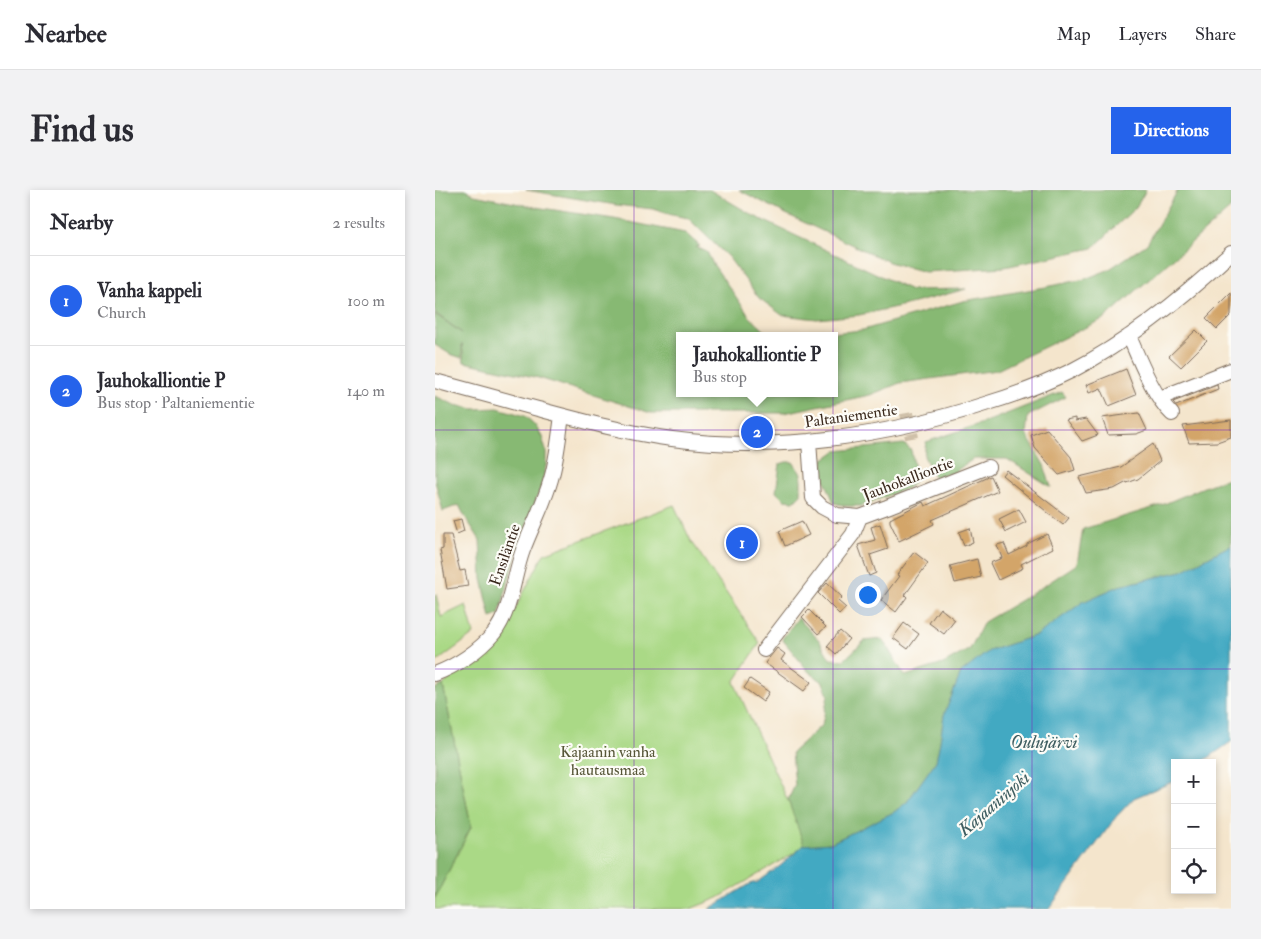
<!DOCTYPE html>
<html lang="en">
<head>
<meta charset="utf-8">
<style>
	body { margin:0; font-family:"IM FELL Double Pica",serif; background:#f2f2f3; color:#2b2b33 }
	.controls { position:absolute; right:15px; bottom:15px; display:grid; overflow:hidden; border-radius:0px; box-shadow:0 2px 8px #0003 }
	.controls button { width:45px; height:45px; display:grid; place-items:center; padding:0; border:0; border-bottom:1px solid #e1e1e2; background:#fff; color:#2b2b33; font:25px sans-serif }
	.you { position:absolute; left:432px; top:404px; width:18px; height:18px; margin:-12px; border:4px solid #fff; border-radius:50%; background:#1a73e8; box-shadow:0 0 0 8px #1a73e833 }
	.badge { display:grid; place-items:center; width:32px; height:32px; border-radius:50%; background:#2563eb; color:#fff; font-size:16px; font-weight:700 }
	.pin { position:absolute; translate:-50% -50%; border:2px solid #fff; box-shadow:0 1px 5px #0006 }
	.popup { position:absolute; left:241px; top:142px; width:162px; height:65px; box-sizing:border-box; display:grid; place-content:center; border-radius:0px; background:#fff; filter:drop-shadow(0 1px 4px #0005); font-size:16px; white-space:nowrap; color:#7c7c81 }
	.popup b { font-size:19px; color:#2b2b33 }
	.popup::after { content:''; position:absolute; left:50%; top:100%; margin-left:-10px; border:10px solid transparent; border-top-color:#fff }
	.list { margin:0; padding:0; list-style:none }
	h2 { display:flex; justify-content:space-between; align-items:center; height:65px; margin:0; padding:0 20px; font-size:21px }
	h2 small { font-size:16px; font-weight:400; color:#7c7c81 }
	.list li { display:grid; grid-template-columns:32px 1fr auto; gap:15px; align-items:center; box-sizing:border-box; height:90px; padding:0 20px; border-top:1px solid #e1e1e2 }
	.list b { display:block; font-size:19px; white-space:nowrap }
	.list p { margin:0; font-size:16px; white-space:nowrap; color:#7c7c81 }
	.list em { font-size:16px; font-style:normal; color:#7c7c81 }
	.icon { flex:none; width:28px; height:28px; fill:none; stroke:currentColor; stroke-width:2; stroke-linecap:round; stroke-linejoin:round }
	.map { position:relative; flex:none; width:796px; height:719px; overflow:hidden; border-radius:0px }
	header { display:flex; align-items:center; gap:30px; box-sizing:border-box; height:70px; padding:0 25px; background:#fff; border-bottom:1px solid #e1e1e2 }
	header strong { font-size:24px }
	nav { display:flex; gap:28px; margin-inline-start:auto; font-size:18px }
	.intro { display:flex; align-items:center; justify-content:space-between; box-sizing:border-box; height:120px; padding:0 30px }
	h1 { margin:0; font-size:35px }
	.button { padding:12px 22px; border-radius:0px; background:#2563eb; color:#fff; font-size:18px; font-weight:700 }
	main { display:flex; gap:30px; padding:0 30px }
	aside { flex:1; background:#fff; border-radius:0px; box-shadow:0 2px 8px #0003 }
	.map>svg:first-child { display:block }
	.green { fill:#aad986; stroke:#728252 }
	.forest { fill:#87b973; stroke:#617248 }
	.water { fill:#42a9c2; stroke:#3e6a70 }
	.building { fill:#d3a569 }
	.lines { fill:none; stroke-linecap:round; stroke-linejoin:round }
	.minor-tunnel { stroke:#cfc0a9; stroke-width:14; stroke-dasharray:14 7; stroke-linecap:butt }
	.minor-casing { stroke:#7c6b5b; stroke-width:16 }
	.minor { stroke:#fff; stroke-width:14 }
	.grid { fill:none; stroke:#7b2cbf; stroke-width:1; stroke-opacity:0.55 }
	.labels { text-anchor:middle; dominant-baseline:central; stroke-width:4.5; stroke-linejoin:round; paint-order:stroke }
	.street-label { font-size:16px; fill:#3b2a1e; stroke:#fdfcf7 }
	.park-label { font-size:16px; fill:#575638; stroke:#fdfcf7 }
	.water-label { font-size:18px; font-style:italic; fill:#3e5d60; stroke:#fdfcf7 }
</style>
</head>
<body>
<header>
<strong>Nearbee</strong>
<nav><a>Map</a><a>Layers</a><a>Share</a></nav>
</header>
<div class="intro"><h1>Find us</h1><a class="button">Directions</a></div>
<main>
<aside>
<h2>Nearby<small>2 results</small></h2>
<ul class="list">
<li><span class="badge">1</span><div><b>Vanha kappeli</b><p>Church</p></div><em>100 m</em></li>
<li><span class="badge">2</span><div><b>Jauhokalliontie P</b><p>Bus stop · Paltaniementie</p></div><em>140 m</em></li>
</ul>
</aside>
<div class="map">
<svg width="796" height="719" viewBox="0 0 796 719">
	<rect width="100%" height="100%" fill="#fdfcf7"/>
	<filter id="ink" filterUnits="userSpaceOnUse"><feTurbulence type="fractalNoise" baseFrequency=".02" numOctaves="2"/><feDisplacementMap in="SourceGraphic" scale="10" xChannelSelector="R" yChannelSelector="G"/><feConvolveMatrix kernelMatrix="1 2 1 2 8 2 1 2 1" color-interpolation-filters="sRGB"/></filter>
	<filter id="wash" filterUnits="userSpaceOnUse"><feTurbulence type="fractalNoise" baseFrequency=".0096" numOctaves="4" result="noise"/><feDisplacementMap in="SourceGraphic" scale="20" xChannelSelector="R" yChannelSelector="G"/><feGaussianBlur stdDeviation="1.12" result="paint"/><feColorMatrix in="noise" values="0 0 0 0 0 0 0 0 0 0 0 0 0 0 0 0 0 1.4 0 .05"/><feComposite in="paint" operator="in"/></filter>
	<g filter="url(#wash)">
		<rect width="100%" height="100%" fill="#f4e5cc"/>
		<path class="green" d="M 239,315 L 255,349 L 325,453 L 299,492 L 373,655 L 283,708 L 255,719 L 0,719 L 0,708 L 36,637 L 8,495 L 28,477 L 65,447 L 109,364 Z
			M 1,404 L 6,427 L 31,415 L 39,444 L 0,473 L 0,405 Z"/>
		<path class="forest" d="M 0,0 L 32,0 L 39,5 L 100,17 L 179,29 L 250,43 L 265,56 L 261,57 L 272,62 L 278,74 L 315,127 L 332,143 L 356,146 L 245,146 L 245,203 L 400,203 L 400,146 L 364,146 L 428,140 L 528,111 L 611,97 L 650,89 L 673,80 L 712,54 L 743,0 L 796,0 L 796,18 L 670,128 L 562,180 L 465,193 L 435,205 L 349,223 L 216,223 L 104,188 L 29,172 L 27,154 L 27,168 L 15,164 L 0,155 L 0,124 L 27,143 L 0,123 Z
			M 91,0 L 275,0 L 319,26 L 476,100 L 531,99 L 475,114 L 424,125 L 382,129 L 347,125 L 324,108 L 294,68 L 253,28 L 237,25 L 218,19 L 181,15 Z
			M 304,0 L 711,0 L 701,17 L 658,58 L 570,77 L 490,82 L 454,72 L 351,24 Z
			M 627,202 L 631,207 L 593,226 L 591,244 L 609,275 L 616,297 L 572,269 L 538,269 L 518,283 L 499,287 L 489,266 L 491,252 L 551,232 Z
			M 0,206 L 20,215 L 39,219 L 63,218 L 90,226 L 100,235 L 107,247 L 111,261 L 111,275 L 107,294 L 81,364 L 64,425 L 56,428 L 47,389 L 45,350 L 29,325 L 24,315 L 8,321 L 0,291 Z
			M 469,254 L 476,260 L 482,289 L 473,298 L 426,316 L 412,316 L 399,313 L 389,288 L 388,270 L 401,261 Z
			M 351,272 L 358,272 L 366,284 L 366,304 L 359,311 L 349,310 L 341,302 L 345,274 Z
			M 796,287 L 796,355 L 747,381 L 684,396 L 648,412 L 602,445 L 554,461 L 526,483 L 509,525 L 505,552 L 501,571 L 472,612 L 459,622 L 396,653 L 369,655 L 353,610 L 360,595 L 357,562 L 387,535 L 393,505 L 388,492 L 374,482 L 347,449 L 363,428 L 384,450 L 395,469 L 409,470 L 429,451 L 447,449 L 470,486 L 508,474 L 535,459 L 549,432 L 598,403 L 642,374 L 648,339 L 727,315 L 769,297 Z
			M 8,495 L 36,637 L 0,708 L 0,499 Z"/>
		<path class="water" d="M 796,355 L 796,552 L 766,573 L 740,573 L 740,591 L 699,608 L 681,627 L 614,719 L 274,719 L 315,694 L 323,692 L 345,676 L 369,655 L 396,653 L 459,622 L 472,612 L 501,571 L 505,552 L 509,525 L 526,483 L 554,461 L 602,445 L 648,412 L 684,396 L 747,381 Z"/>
		<g id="blocks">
			<path class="building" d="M 796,103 L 796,125 L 782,139 L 771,128 Z
				M 761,140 L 772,151 L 746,177 L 734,166 Z
				M 691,179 L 701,205 L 674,216 L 666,198 L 654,203 L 651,195 Z
				M 782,195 L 783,199 L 741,216 L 739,213 L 738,212 Z
				M 704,223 L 712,240 L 701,244 L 673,245 L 667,228 Z
				M 640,228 L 640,231 L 651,229 L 663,245 L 647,251 L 631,230 Z
				M 796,230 L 796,247 L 782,252 L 754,253 L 748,236 Z
				M 612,239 L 636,267 L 640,280 L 624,285 L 600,258 L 596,245 Z
				M 718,254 L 725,271 L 703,289 L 692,293 L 692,292 L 679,299 L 651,303 L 644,287 L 686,277 Z
				M 571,280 L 634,328 L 628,335 L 567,285 Z
				M 556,286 L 563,301 L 497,330 L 499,334 L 464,351 L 455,332 L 455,329 L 488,312 L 490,316 Z
				M 584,319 L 591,332 L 571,342 L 564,329 Z
				M 26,329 L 29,341 L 22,344 L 18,331 Z
				M 367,331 L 374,345 L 350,356 L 344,341 Z
				M 445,334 L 453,359 L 435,365 L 441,383 L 434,386 L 423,355 L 440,350 L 436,337 Z
				M 535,338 L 538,352 L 529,356 L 524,342 Z
				M 316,342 L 321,357 L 297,365 L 292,350 Z
				M 612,344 L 618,358 L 586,374 L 588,378 L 563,390 L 555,373 L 567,368 L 562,355 L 569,353 L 574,365 L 592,356 L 592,354 Z
				M 8,345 L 16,345 L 25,381 L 30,380 L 33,396 L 12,399 L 5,360 L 8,359 Z
				M 479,362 L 493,373 L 470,405 L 472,407 L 461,422 L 446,410 L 464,386 L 462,385 Z
				M 542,369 L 546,387 L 520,393 L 515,376 Z
				M 392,393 L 407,407 L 403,411 L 411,418 L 404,424 L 383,403 Z
				M 505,418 L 520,430 L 509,444 L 494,433 Z
				M 374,420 L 391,437 L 383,444 L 367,427 Z
				M 469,433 L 484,444 L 473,459 L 458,448 Z
				M 405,441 L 414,449 L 401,464 L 392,456 Z
				M 342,458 L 350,464 L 346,470 L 376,492 L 369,501 L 330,473 Z
				M 315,489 L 334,502 L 328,512 L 309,498 Z"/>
		</g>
	</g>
	<g filter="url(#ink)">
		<use href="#blocks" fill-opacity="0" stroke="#7c6b5b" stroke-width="1"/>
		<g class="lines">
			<path class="minor-tunnel" d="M 472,223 L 477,248"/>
			<g class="minor-casing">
				<path id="minor" d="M 694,146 C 704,169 719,207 737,224
					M 0,191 C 34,200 69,210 103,219 C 148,231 192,243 237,249 C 341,263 451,246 550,214 C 580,205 610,194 638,180 C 696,150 749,107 796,63
					M 725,208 L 796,180
					M 374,251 L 378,308 L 387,317 L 402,325 L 425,327 L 452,317 L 553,277
					M 329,460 L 418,344 L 425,327
					M 0,484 C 21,476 44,461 59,443 C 77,420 78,387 88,360 C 97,336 109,314 116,289 C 122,269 124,246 127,226"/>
			</g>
			<use href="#minor" class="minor"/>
		</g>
	</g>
	<path class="grid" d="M 199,0 L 199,719M 398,0 L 398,719M 597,0 L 597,719M 0,240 L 796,240M 0,479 L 796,479"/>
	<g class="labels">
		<g class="street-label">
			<text transform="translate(416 226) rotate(-8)">Paltaniementie</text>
			<text transform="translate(473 289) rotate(-21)">Jauhokalliontie</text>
			<text transform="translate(70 365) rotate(-71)">Ensiläntie</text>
		</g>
		<g class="park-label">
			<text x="173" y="562">Kajaanin vanha<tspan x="173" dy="18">hautausmaa</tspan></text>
		</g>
		<g class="water-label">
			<text x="609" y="552">Oulujärvi</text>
			<text transform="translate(559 614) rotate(-41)">Kajaaninjoki</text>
		</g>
	</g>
</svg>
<div class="controls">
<button>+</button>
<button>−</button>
<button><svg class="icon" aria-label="locate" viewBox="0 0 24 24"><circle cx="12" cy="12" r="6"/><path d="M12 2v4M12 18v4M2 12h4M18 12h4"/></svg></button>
</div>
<div class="you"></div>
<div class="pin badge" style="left:307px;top:353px">1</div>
<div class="pin badge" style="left:322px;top:242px">2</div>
<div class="popup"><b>Jauhokalliontie P</b>Bus stop</div>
</div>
</main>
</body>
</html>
